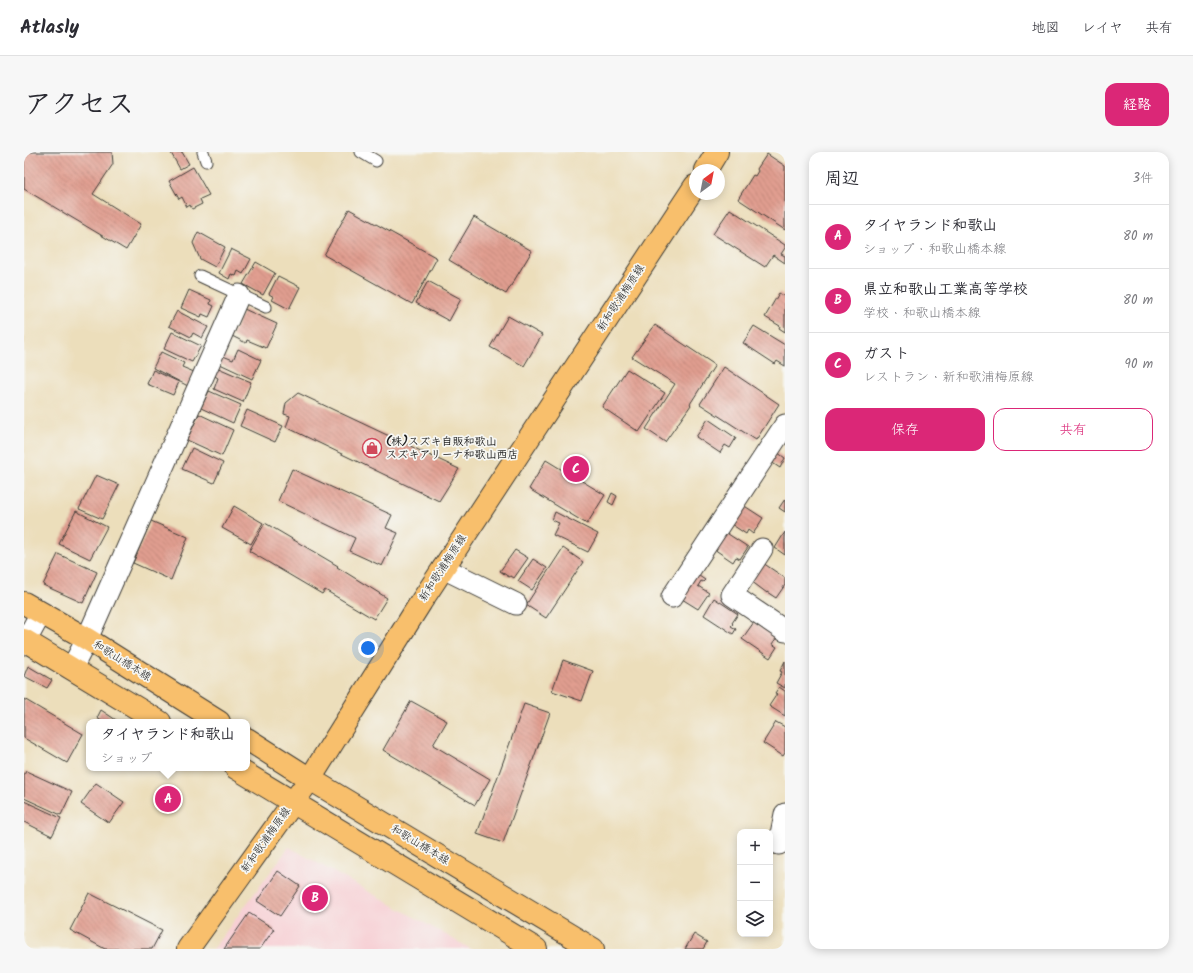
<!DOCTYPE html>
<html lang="ja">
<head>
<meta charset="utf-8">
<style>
	body { margin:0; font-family:Kalam,"Klee One",sans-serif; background:#f7f7f7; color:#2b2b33 }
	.controls { position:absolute; right:12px; bottom:12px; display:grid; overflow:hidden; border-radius:8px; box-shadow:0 2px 10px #0003 }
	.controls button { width:36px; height:36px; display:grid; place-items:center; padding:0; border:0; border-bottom:1px solid #e1e1e2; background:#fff; color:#2b2b33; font:20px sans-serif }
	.compass { position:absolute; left:665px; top:12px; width:36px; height:36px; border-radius:50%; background:#fff; box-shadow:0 2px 10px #0003; rotate:32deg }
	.you { position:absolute; left:344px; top:496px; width:14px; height:14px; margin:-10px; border:3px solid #fff; border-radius:50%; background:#1a73e8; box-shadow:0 0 0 6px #1a73e833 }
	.badge { display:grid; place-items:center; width:26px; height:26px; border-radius:50%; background:#db2777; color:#fff; font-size:13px; font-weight:700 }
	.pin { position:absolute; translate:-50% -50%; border:2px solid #fff; box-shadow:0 1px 4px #0006 }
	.popup { position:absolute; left:62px; top:567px; width:164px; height:52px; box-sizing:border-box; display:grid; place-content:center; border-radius:8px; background:#fff; filter:drop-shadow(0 1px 3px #0005); font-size:13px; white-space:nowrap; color:#7c7c81 }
	.popup b { font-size:15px; color:#2b2b33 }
	.popup::after { content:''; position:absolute; left:50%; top:100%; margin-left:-8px; border:8px solid transparent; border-top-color:#fff }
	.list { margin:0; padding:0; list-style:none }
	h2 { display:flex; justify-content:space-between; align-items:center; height:52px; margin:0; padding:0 16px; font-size:17px }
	h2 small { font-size:13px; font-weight:400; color:#7c7c81 }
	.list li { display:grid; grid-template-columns:26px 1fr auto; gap:12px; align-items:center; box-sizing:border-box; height:64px; padding:0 16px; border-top:1px solid #e1e1e2 }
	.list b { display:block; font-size:15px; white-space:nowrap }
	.list p { margin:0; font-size:13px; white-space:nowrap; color:#7c7c81 }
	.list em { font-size:13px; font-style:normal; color:#7c7c81 }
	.actions { display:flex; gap:8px; padding:12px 16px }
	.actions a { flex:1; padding:9px 0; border:1px solid #db2777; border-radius:12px; text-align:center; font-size:14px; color:#db2777 }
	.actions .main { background:#db2777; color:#fff }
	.icon { flex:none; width:22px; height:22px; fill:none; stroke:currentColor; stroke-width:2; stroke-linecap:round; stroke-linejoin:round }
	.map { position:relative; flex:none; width:761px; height:797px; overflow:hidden; border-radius:12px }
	header { display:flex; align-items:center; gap:24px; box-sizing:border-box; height:56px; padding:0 20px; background:#fff; border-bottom:1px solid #e1e1e2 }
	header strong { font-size:19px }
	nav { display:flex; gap:22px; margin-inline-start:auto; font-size:14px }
	.intro { display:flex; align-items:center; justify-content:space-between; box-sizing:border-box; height:96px; padding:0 24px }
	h1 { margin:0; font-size:28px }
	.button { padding:10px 18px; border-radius:12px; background:#db2777; color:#fff; font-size:14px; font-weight:700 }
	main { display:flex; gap:24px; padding:0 24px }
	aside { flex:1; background:#fff; border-radius:12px; box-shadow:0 2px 10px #0003 }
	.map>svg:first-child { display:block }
	.built { fill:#f7cfd4 }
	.building { fill:url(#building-back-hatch) }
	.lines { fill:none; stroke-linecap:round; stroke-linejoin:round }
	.lane-casing { stroke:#3b3934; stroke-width:13 }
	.street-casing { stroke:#3b3934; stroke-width:23 }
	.primary-casing { stroke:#3b3934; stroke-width:24 }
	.lane { stroke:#fff; stroke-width:11 }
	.street { stroke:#fff; stroke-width:21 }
	.primary { stroke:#f8bf6c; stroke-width:22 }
	.labels { text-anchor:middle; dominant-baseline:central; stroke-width:3.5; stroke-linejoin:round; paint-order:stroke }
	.street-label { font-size:11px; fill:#1c1c1c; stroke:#f6f6f2 }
	.poi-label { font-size:11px; font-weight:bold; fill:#1c1c1c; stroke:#f6f6f2; text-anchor:start }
</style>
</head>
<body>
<header>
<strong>Atlasly</strong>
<nav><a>地図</a><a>レイヤ</a><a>共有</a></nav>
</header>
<div class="intro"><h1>アクセス</h1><a class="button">経路</a></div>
<main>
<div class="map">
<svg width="761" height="797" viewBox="0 0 761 797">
	<defs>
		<pattern id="building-back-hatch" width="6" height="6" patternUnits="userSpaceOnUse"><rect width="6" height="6" fill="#e19e90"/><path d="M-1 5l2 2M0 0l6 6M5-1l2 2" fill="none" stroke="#b68075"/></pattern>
	</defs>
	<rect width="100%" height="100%" fill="#f6f6f2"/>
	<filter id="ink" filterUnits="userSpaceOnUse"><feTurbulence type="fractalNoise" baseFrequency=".025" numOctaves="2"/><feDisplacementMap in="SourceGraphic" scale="8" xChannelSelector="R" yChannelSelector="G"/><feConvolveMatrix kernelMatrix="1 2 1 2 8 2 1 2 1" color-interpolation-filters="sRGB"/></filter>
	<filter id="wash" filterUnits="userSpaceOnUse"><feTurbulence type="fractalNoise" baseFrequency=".012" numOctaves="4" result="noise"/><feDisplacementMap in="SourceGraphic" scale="16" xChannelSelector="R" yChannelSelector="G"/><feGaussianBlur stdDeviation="0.9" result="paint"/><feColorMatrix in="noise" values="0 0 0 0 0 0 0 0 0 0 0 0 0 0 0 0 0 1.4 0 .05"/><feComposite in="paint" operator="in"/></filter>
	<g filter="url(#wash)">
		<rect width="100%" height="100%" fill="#ecdebb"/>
		<path class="built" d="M 265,695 L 447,797 L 189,797 Z"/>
		<g id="blocks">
			<path class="building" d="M 0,0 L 88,0 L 89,12 L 69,42 L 117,72 L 102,98 L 0,37 Z
				M 148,0 L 158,0 L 165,12 L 156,17 L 147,1 Z
				M 743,2 L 761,14 L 761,78 L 714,47 L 729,23 L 731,24 L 734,19 L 733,17 Z
				M 169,15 L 185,43 L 176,47 L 178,52 L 168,57 L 166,53 L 163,55 L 158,45 L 155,47 L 145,29 Z
				M 325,57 L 413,106 L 388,152 L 300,103 Z
				M 706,57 L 761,93 L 761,96 L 757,102 L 761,104 L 761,111 L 749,103 L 741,115 L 689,82 Z
				M 450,65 L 508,99 L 482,142 L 425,108 Z
				M 174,80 L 201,95 L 191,115 L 176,107 L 169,91 Z
				M 207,97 L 227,107 L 219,122 L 214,119 L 212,124 L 207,122 L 205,127 L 195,121 Z
				M 232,110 L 251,121 L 239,143 L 219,132 Z
				M 254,124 L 276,135 L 265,157 L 248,148 L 250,145 L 245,142 Z
				M 404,129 L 437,147 L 425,169 L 392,151 Z
				M 165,138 L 187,148 L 186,152 L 190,154 L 185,165 L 178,162 L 177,165 L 157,156 Z
				M 755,141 L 761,145 L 761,180 L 755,176 L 756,174 L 741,165 Z
				M 220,157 L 253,172 L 242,196 L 223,188 L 222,191 L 208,184 Z
				M 153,159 L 184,175 L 178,186 L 169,181 L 167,185 L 145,174 Z
				M 484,164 L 518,183 L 500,214 L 466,195 Z
				M 631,173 L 691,213 L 666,252 L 667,253 L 641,290 L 622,277 L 651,232 L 608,205 Z
				M 730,174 L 761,193 L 761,214 L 753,209 L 751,212 L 719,191 Z
				M 148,180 L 177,194 L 168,210 L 140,197 Z
				M 214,197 L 237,208 L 228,227 L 196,212 L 199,204 L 209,208 Z
				M 137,200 L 160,211 L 158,215 L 170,220 L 164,234 L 129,216 Z
				M 192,215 L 227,230 L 219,250 L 190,237 L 194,226 L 189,223 Z
				M 700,215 L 755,252 L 732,288 L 676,252 Z
				M 603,217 L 641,241 L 615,280 L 578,255 Z
				M 129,218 L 155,230 L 149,243 L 123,232 Z
				M 185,239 L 217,253 L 209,271 L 177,256 Z
				M 274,241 L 435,317 L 415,349 L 262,275 L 266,264 L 260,262 L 262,251 Z
				M 223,258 L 259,274 L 251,290 L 216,274 Z
				M 175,262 L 209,278 L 198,304 L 163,288 Z
				M 684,267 L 712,286 L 706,296 L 701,293 L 696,301 L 672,285 Z
				M 168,296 L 199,311 L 190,331 L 158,317 Z
				M 750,298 L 761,306 L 756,316 L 744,308 Z
				M 522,308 L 540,319 L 543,313 L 556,321 L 553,326 L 581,343 L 563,372 L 505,337 Z
				M 268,317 L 368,363 L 362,376 L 374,381 L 358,414 L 325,399 L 331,386 L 254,349 Z
				M 72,323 L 95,333 L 78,367 L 55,357 Z
				M 588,341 L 593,344 L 589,353 L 584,350 Z
				M 761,347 L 761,360 L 755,356 Z
				M 716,351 L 739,366 L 729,382 L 724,378 L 722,382 L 704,370 Z
				M 210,354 L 239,371 L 227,392 L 198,376 Z
				M 52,359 L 83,375 L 66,407 L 35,392 Z
				M 531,360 L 574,382 L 564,400 L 529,383 L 535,371 L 528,368 Z
				M 127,369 L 164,385 L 147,428 L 109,411 Z
				M 241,371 L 314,414 L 313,415 L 363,446 L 350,467 L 301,438 L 298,442 L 225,399 Z
				M 701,380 L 724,395 L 716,407 L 712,405 L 709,410 L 690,397 Z
				M 761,380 L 761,403 L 751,396 Z
				M 539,396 L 559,410 L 522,466 L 502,453 Z
				M 491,398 L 504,406 L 490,426 L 487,424 L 485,425 L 476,419 Z
				M 34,402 L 73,420 L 59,451 L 19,433 Z
				M 509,407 L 523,416 L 508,438 L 494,429 Z
				M 739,411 L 761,426 L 761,433 L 752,446 L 743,440 L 743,441 L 727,429 Z
				M 669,420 L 681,428 L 679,430 L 677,429 L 674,434 L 685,441 L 674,457 L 658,447 Z
				M 690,446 L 714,462 L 708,471 L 709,472 L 707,474 L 712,477 L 709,482 L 680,463 Z
				M 730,470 L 753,485 L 748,492 L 753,495 L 746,506 L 718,487 Z
				M 539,508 L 569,519 L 558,549 L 528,539 Z
				M 761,509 L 761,536 L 752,531 L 758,520 L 756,519 Z
				M 4,514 L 28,528 L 23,536 L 0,524 Z
				M 755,535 L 761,539 L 761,564 L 745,554 L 753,542 L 751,541 Z
				M 0,547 L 59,582 L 43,611 L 0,586 Z
				M 387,549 L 423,569 L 409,593 L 466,627 L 451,653 L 359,598 Z
				M 500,552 L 526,561 L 479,691 L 453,682 Z
				M 77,558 L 95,570 L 79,570 L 73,566 Z
				M 752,570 L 761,575 L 761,601 L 759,604 L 739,591 Z
				M 2,619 L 48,640 L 37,663 L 0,646 L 0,623 Z
				M 72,631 L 100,650 L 85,671 L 57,652 Z
				M 0,649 L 37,666 L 28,684 L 0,670 Z
				M 254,719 L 276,734 L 256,764 L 233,749 Z
				M 65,741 L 138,778 L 128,797 L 81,797 L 46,778 Z
				M 225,761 L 250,777 L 236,797 L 200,797 Z
				M 670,782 L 683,790 L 679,797 L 661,797 Z"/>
		</g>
	</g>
	<g filter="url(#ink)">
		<use href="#blocks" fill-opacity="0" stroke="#3b3934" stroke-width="1"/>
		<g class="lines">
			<g class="lane-casing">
				<path id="lane" d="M 179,0 L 182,9
					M 337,0 L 352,9
					M 176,124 L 242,155"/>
			</g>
			<g class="street-casing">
				<path id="street" d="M 738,397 L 708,443 L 761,479
					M 419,416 L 492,452
					M 648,445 L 761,273
					M 0,492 L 17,461
					M 48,516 L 63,487 L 215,143
					M 755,692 L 761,662"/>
			</g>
			<g class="primary-casing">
				<path id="primary" d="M 682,18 L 693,0
					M 0,451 L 63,487 L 195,570
					M 0,488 L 136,570
					M 223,587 L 286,627 L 569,797
					M 212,616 L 512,797
					M 164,797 L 286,627 L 397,450 L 671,34"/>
			</g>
			<use href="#lane" class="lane"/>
			<use href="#street" class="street"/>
			<use href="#primary" class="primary"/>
		</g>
	</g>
	<defs>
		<g id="shop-ring" transform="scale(1)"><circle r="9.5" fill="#f6f6f2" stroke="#d1495b" stroke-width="1.5"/><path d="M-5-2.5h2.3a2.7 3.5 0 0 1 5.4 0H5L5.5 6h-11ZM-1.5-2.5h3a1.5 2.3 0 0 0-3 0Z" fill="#d1495b"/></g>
	</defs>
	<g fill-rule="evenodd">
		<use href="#shop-ring" x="348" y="296"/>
	</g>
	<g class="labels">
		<g class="street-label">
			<text transform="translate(597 146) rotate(-57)">新和歌浦梅原線</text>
			<text transform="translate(419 416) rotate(-57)">新和歌浦梅原線</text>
			<text transform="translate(98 509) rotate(32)">和歌山橋本線</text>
			<text transform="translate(242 688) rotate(-55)">新和歌浦梅原線</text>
			<text transform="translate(396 693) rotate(31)">和歌山橋本線</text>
		</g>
		<g class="poi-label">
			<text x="362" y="290">(株)スズキ自販和歌山<tspan x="362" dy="13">スズキアリーナ和歌山西店</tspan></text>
		</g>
	</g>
</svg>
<div class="controls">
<button>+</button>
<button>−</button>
<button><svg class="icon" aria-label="layers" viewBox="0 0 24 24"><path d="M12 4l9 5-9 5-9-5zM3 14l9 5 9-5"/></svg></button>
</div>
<svg class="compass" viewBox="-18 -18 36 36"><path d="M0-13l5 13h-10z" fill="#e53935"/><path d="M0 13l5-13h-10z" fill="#7c7c81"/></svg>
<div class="you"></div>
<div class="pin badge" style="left:144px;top:647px">A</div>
<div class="popup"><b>タイヤランド和歌山</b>ショップ</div>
<div class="pin badge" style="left:291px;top:746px">B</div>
<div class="pin badge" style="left:552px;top:317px">C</div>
</div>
<aside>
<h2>周辺<small>3件</small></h2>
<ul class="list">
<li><span class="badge">A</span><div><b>タイヤランド和歌山</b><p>ショップ · 和歌山橋本線</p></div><em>80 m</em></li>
<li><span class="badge">B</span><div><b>県立和歌山工業高等学校</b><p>学校 · 和歌山橋本線</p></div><em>80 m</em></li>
<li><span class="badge">C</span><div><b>ガスト</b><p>レストラン · 新和歌浦梅原線</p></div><em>90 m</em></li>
</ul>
<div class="actions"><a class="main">保存</a><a>共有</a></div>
</aside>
</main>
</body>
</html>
